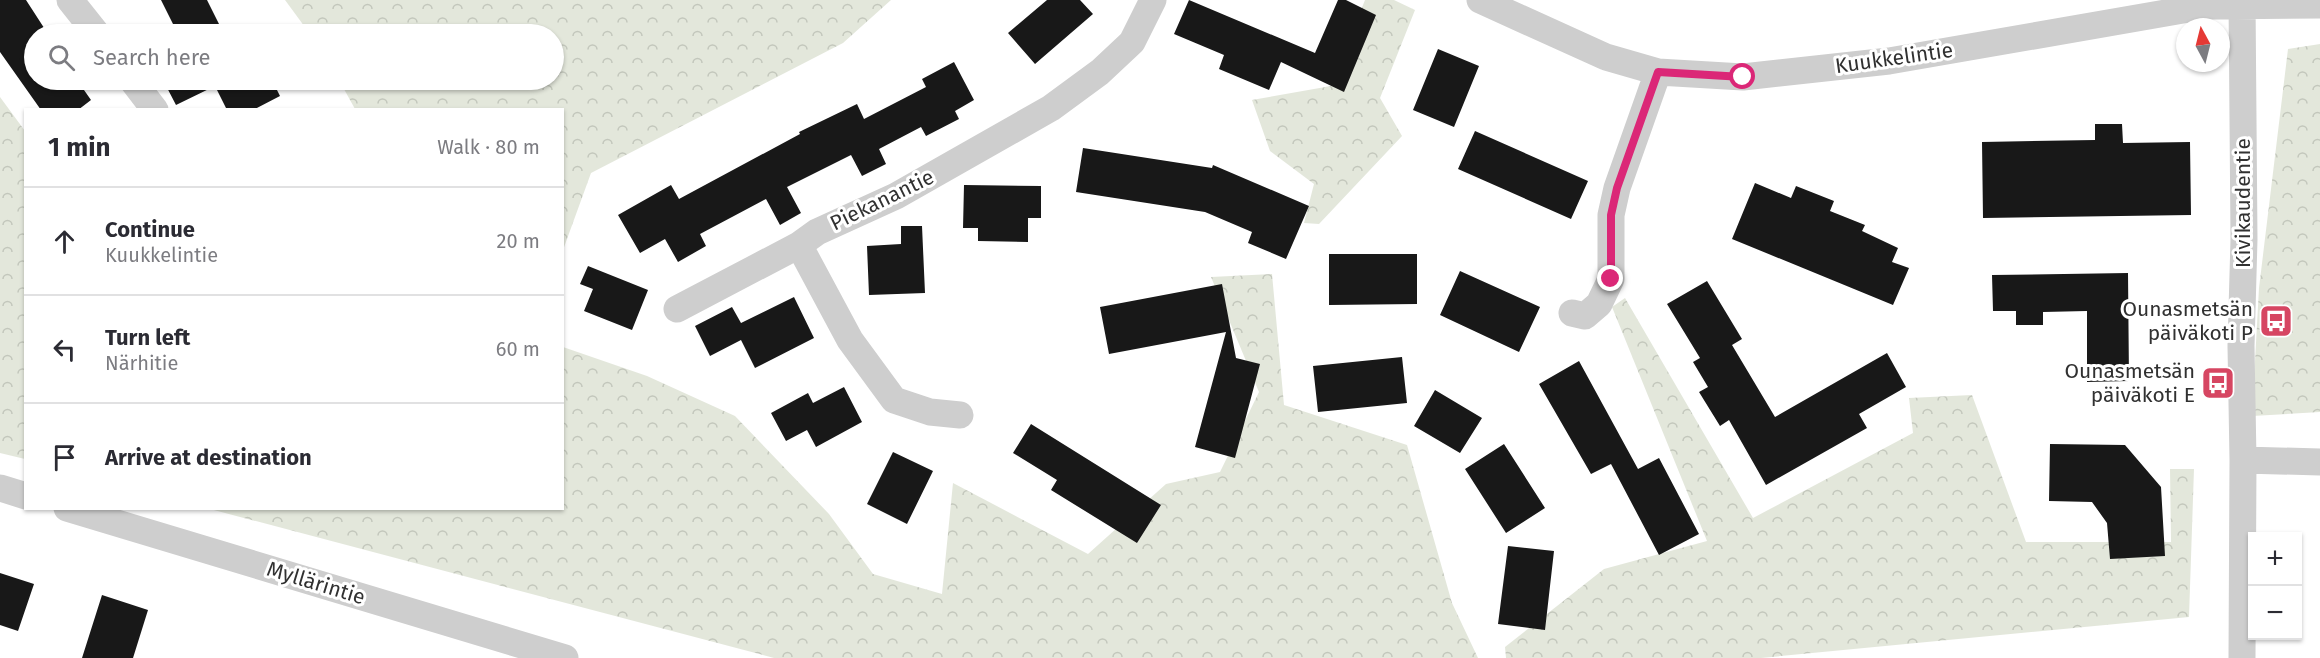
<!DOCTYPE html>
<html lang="en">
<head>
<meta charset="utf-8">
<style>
	body { margin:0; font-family:"Fira Sans",sans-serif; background:#f7f7f7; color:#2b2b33 }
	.controls { position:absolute; right:18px; bottom:18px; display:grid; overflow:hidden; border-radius:0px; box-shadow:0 2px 4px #0004 }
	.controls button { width:54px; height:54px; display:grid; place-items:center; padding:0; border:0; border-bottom:2px solid #e1e1e2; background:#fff; color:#2b2b33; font:30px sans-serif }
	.compass { position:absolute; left:2176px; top:18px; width:54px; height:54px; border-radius:50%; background:#fff; box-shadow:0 2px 4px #0004; rotate:353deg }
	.stop { position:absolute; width:18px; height:18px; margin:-14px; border:4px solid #db2777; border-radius:50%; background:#fff }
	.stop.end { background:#db2777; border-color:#fff; box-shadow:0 2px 6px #0008 }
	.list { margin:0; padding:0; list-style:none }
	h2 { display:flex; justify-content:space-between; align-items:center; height:78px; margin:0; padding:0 24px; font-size:26px }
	h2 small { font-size:20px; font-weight:400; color:#7c7c81 }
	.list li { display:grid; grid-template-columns:39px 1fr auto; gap:18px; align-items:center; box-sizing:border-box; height:108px; padding:0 24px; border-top:2px solid #e1e1e2 }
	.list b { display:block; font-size:22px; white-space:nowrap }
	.list p { margin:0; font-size:20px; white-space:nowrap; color:#7c7c81 }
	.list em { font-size:20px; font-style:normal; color:#7c7c81 }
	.icon { flex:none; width:33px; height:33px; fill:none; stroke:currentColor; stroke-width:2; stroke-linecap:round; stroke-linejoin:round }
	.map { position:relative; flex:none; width:2320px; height:658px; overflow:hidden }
	.search { position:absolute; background:#fff; box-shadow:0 2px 4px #0004; left:24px; top:24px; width:540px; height:66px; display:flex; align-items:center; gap:15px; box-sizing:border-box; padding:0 21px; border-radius:33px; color:#7c7c81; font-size:22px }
	.panel { position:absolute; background:#fff; box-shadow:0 2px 4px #0004; left:24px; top:108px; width:540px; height:402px; border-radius:0px }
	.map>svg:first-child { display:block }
	.forest { fill:url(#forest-crowns) }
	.building { fill:#181818 }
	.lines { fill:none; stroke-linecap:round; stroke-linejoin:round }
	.minor { stroke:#cecece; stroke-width:27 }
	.route { stroke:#db2777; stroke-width:8 }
	.labels { text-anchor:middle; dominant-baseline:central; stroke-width:6; stroke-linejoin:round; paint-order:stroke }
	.street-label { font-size:21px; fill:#313131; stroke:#fff }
	.poi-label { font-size:21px; fill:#313131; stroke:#fff; text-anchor:end }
</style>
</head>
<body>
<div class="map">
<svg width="2320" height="658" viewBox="0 0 2320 658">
	<defs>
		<pattern id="forest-crowns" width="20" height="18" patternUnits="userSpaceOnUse" patternTransform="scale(1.5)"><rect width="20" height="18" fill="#e3e7db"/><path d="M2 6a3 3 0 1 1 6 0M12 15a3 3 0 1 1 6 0" fill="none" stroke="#c3c7bc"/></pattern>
	</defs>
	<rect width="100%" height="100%" fill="#fff"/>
	<path class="forest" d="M 285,0 L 891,0 L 843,43 L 591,173 L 563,250 L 562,110 L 355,109 L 339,80 L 554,80 L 554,34 L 310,34 Z
		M 1365,0 L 1394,0 L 1415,10 L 1380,98 L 1402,136 L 1319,224 L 1304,223 L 1314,184 L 1270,151 L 1252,100 L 1331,86 Z
		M 2320,44 L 2320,412 L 2252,416 L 2259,288 L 2288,49 Z
		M 0,97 L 25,131 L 25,459 L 0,453 Z
		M 1272,274 L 1284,405 L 1407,445 L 1452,603 L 1478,658 L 774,658 L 210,509 L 562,508 L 563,347 L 647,376 L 735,416 L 829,514 L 873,574 L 942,594 L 953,483 L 1088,554 L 1166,484 L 1220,472 L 1259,392 L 1211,277 Z
		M 1625,298 L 1753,518 L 1913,433 L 1909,398 L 1972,395 L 2026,542 L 2171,542 L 2170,469 L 2194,469 L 2189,617 L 1761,658 L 1506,658 L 1505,647 L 1604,569 L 1707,541 L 1612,307 Z"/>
	<path class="building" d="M 0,0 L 26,0 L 48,34 L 34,34 L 34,80 L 77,80 L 91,100 L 78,110 L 41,110 L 0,52 Z
		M 161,0 L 207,0 L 224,34 L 178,34 Z
		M 1047,0 L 1080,0 L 1093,14 L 1035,64 L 1008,33 Z
		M 1189,0 L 1315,53 L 1338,0 L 1346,0 L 1376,15 L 1344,92 L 1281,62 L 1269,90 L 1219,69 L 1224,55 L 1174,34 Z
		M 1438,49 L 1479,66 L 1454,127 L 1413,110 Z
		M 954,62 L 974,100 L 955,111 L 959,119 L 926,136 L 921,127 L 879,149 L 886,164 L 862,176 L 851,155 L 787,187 L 801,213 L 780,225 L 766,199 L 700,234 L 706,246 L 678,262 L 665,239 L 640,253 L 618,215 L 671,185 L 679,199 L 800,134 L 799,132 L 857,104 L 864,119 L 926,87 L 922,79 Z
		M 163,80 L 272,80 L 280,96 L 253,110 L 227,110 L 215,86 L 176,105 Z
		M 2095,124 L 2122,124 L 2123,143 L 2190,142 L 2191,215 L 1983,218 L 1982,142 L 2095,140 Z
		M 1475,131 L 1588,181 L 1571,219 L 1458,169 Z
		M 1083,148 L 1212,168 L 1213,165 L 1309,206 L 1286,259 L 1248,243 L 1252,232 L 1205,212 L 1076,192 Z
		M 1755,183 L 1791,198 L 1796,186 L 1834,201 L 1830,211 L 1865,225 L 1862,231 L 1898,248 L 1892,262 L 1909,268 L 1893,305 L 1732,239 Z
		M 964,185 L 1041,186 L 1041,218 L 1028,218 L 1028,242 L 978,241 L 978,228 L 963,228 Z
		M 901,226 L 922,226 L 925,293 L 869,295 L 867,246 L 901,244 Z
		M 1329,254 L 1417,254 L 1417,304 L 1329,305 Z
		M 588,266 L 648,290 L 632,330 L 584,311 L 593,289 L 580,284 Z
		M 1460,271 L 1540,307 L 1519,352 L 1440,315 Z
		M 2128,273 L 2129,381 L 2087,382 L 2087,311 L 2043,312 L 2043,325 L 2016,325 L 2016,311 L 1993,311 L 1992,275 Z
		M 1707,281 L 1742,339 L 1732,345 L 1775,417 L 1887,353 L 1906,387 L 1859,414 L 1867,428 L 1766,485 L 1729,420 L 1720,426 L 1699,392 L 1708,387 L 1693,362 L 1700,358 L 1667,304 Z
		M 1222,284 L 1236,358 L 1260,364 L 1235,458 L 1195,447 L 1226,332 L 1109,354 L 1100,307 Z
		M 794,297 L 814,338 L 755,368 L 741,340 L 710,356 L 695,326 L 732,307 L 741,323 Z
		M 1402,357 L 1407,403 L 1318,412 L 1313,366 Z
		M 1579,361 L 1638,469 L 1659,458 L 1699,534 L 1659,555 L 1611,464 L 1591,474 L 1539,384 Z
		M 844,387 L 862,422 L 816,447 L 807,430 L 786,441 L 771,413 L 808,393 L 813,403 Z
		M 1435,390 L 1482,418 L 1460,453 L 1414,426 Z
		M 1031,424 L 1161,505 L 1137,543 L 1051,490 L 1057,480 L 1013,453 Z
		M 1504,444 L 1545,508 L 1506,533 L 1465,469 Z
		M 2050,444 L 2125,445 L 2161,487 L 2165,556 L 2110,559 L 2107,523 L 2092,502 L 2049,501 Z
		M 893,452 L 933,471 L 907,524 L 867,504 Z
		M 1508,546 L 1554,551 L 1545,630 L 1498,624 Z
		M 0,573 L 34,584 L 18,631 L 0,625 Z
		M 102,595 L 148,610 L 133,658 L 82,658 Z"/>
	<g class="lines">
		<path class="minor" d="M 70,0 L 97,34
			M 1480,0 L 1606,57 L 1658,72 L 1743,77 L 1889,61 L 2206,6 L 2320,5
			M 132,80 L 155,110
			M 677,309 L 799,245
			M 1572,313 L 1585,316 L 1599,304 L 1611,279 L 1611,215 L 1617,188 L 1658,72
			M 960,415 L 930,412 L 894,400 L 850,340 L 799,245 L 817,232 L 896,196 L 1051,108 L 1100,72 L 1132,42 L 1153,0
			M 2243,460 L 2320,462
			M 0,488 L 26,496
			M 67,508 L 565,658
			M 2242,658 L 2243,460 L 2241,346 L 2244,239 L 2242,0"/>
	</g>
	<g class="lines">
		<path class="route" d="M 1611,279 L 1611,215 L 1617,188 L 1658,72 L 1743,77"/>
	</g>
	<defs>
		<g id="bus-square" transform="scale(1.725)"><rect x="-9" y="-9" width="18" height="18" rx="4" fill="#d64662" stroke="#fff"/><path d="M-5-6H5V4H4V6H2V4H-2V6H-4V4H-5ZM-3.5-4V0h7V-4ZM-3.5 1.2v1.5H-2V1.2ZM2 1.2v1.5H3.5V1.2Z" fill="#fff"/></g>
	</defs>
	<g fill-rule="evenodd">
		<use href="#bus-square" x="2276" y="321"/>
		<use href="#bus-square" x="2218" y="383"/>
	</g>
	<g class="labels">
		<g class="street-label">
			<text transform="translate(1894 58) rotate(-8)">Kuukkelintie</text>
			<text transform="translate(882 200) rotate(-26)">Piekanantie</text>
			<text transform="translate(2243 203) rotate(-90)">Kivikaudentie</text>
			<text transform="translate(316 583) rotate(17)">Myllärintie</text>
		</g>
		<g class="poi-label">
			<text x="2253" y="309">Ounasmetsän<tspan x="2253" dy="24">päiväkoti P</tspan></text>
			<text x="2195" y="371">Ounasmetsän<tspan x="2195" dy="24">päiväkoti E</tspan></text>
		</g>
	</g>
</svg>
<div class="controls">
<button>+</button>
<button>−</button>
</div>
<svg class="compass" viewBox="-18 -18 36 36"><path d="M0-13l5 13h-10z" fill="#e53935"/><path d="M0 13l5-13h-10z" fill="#7c7c81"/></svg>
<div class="stop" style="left:1743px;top:77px"></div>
<div class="stop end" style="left:1611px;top:279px"></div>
<div class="search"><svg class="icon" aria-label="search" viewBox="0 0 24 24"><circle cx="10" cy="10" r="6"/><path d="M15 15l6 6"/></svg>Search here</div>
<section class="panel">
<h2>1 min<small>Walk · 80 m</small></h2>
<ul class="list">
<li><svg class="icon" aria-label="ahead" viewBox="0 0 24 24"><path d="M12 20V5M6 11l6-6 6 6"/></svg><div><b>Continue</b><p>Kuukkelintie</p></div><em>20 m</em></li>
<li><svg class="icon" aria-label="left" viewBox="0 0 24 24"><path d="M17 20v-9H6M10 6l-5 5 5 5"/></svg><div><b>Turn left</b><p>Närhitie</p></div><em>60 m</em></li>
<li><svg class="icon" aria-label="arrive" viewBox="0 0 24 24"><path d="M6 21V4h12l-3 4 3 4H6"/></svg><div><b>Arrive at destination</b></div></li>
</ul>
</section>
</div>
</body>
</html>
